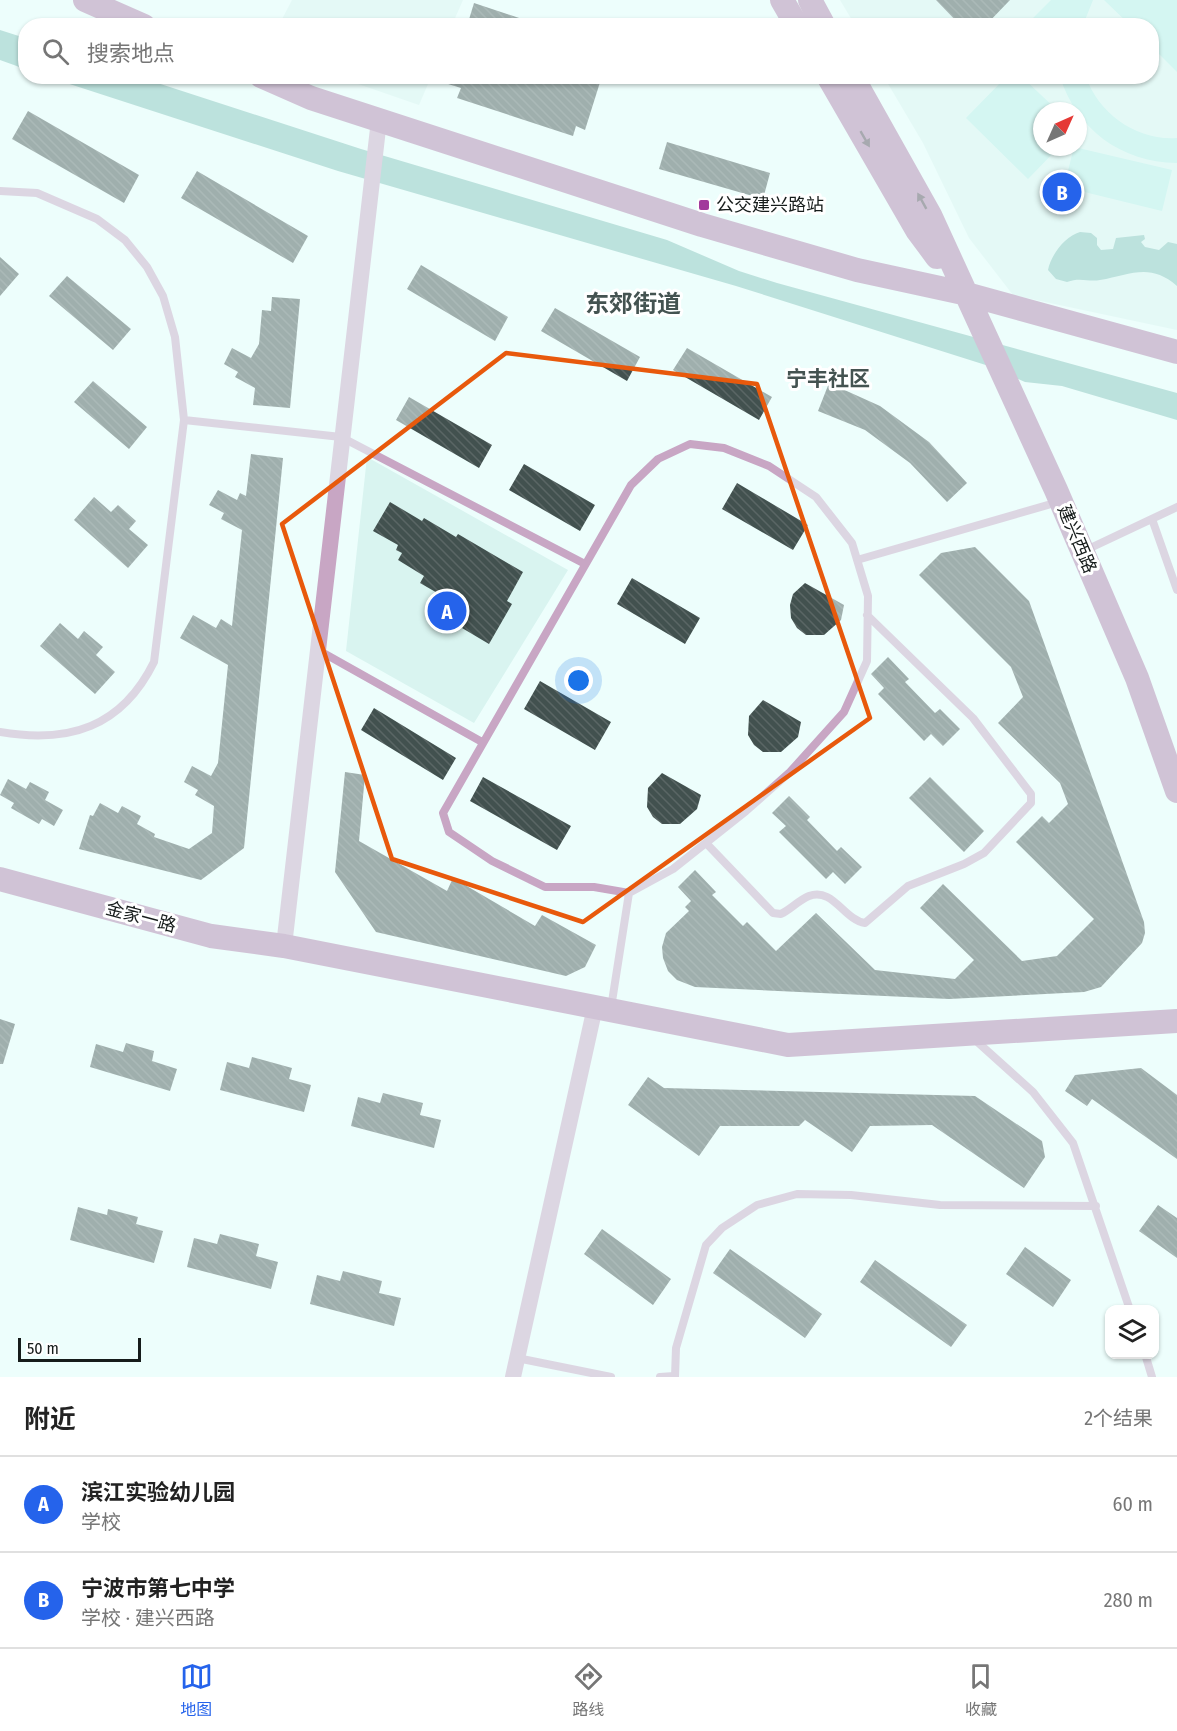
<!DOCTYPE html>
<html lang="zh">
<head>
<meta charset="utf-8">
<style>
	body { margin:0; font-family:"Fira Sans Condensed","Noto Sans SC",sans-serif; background:#f6f6f6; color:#222 }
	.controls { position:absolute; right:18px; bottom:18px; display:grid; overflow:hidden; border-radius:12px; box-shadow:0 2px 4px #0004 }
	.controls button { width:54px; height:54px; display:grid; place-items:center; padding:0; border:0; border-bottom:2px solid #e0e0e0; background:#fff; color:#222; font:30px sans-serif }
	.compass { position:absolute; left:1033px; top:102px; width:54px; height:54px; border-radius:50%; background:#fff; box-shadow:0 2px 4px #0004; rotate:45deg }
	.scale { position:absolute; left:18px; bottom:15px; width:123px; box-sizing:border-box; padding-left:6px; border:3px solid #161c1b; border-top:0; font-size:16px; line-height:21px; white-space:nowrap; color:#161c1b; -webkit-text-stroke:4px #fff; paint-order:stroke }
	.you { position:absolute; left:579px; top:681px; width:21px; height:21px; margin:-15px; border:4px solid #fff; border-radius:50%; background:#1a73e8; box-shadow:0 0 0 9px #1a73e833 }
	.badge { display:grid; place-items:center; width:39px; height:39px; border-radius:50%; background:#2563eb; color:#fff; font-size:20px; font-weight:700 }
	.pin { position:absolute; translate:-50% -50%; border:3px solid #fff; box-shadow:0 2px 6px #0006 }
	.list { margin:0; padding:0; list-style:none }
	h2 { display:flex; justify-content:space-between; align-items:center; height:78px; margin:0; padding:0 24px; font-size:26px }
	h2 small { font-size:20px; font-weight:400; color:#767676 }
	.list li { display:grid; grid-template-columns:39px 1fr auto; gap:18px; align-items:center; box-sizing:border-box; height:96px; padding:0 24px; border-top:2px solid #e0e0e0 }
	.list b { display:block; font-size:22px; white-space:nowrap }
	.list p { margin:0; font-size:20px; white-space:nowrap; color:#767676 }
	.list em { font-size:20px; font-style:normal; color:#767676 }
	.icon { flex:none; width:33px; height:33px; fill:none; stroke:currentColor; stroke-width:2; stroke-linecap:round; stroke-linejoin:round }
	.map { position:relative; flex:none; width:1177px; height:1377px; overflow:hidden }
	.search { position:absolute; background:#fff; box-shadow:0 2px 4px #0004; left:18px; right:18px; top:18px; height:66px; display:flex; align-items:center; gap:15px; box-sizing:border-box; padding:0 21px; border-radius:24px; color:#767676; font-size:22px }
	.sheet { height:270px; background:#fff }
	nav { display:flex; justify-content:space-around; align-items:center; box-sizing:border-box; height:84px; border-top:2px solid #e0e0e0; background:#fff; font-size:16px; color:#767676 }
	nav a { display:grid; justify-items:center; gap:3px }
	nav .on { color:#2563eb }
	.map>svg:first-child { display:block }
	.built { fill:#d9f4f0; fill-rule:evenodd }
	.park { fill:#b5ede6 }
	.water { fill:#82c0b8 }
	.building { fill:url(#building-back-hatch) }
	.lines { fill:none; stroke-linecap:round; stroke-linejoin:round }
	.lane { stroke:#c8a6c4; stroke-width:8 }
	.street { stroke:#c8a6c4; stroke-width:16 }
	.secondary { stroke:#ae7da8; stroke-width:24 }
	.oneway { fill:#534353 }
	.marked { fill:none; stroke:#e8590c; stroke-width:4.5; stroke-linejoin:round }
	.poi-dot { fill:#a2399c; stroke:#fff; stroke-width:2 }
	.labels { text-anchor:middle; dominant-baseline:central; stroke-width:6; stroke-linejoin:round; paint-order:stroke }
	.poi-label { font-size:18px; fill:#161c1b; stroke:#fff; text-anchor:start }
	.street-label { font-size:18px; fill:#161c1b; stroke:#fff }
	.quarter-label { font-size:21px; font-weight:bold; fill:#445351; stroke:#fff }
	.district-label { font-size:24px; font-weight:bold; fill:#445351; stroke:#fff }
</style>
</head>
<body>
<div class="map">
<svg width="1177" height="1377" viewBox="0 0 1177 1377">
	<defs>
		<pattern id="building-back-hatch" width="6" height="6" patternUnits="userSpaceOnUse" patternTransform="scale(1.5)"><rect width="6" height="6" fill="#42514f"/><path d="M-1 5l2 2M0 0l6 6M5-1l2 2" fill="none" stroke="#5a6665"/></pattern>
	</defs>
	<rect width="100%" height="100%" fill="#edfefc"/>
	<path class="built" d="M 292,0 L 463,0 L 452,25 L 279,25 Z
		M 840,0 L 1177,0 L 1177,330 L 1013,295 L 969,238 L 923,143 L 884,77 L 1152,76 L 1152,26 L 855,25 ZM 1042,111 L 1078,111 L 1078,147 L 1042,147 Z
		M 338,77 L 431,76 L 431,77 L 419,105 Z
		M 367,457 L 568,570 L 474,723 L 346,651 Z"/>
	<path class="park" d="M 1051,0 L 1093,0 L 1083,25 L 1026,25 Z
		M 1104,0 L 1177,0 L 1177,72 L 1152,47 L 1152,26 L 1130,25 Z
		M 1007,76 L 1022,77 L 1058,111 L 1042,111 L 1042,147 L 1059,147 L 1028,179 L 966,118 Z
		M 1060,77 L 1086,77 C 1099,114 1137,141 1177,138 L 1177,163 C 1120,162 1077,129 1060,77 Z
		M 1074,147 L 1172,170 L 1162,211 L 1064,187 Z"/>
	<path class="water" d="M 0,30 L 25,38 L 25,69 L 0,60 Z
		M 48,77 L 139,77 L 361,149 L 667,240 L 739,271 L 777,283 L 1177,393 L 1177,420 L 1062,386 L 1025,382 L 992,367 L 736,286 L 338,171 Z
		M 1080,232 L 1091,233 L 1097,238 L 1097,245 L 1101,250 L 1113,249 L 1116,238 L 1144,235 L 1145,239 L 1141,242 L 1145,247 L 1159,250 L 1168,242 L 1177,244 L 1177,286 C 1150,262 1130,275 1100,280 C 1088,282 1080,277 1067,282 L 1056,279 L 1048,270 C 1051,255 1065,236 1080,232 Z"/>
	<path class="building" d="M 936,0 L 1010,0 L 985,26 L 961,26 Z
		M 474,3 L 534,23 L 534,26 L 467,26 Z
		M 433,76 L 602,76 L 585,130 L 576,126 L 573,136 L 457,98 L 461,88 L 432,79 Z
		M 28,111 L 139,175 L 124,203 L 12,139 Z
		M 667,142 L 770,173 L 763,199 L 659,169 Z
		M 197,171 L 308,236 L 293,263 L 181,198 Z
		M 0,257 L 19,274 L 0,296 Z
		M 421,265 L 508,317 L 495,341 L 407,289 Z
		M 67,276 L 131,329 L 113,350 L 49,296 Z
		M 272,297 L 300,299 L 290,408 L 253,405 L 255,388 L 235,377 L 238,372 L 224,364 L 232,348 L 251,358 L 259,344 L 262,310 L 271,311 Z
		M 555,308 L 640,357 L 627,381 L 541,331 Z
		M 687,348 L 772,397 L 759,420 L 673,370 Z
		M 93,381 L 147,427 L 129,449 L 74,402 Z
		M 829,383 L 880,406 L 929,442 L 967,483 L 947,502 L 910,463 L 865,430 L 818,411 Z
		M 409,397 L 492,445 L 479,468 L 396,420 Z
		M 251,454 L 283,458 L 244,848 L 201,880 L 79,849 L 90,815 L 93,816 L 100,803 L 118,813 L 122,806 L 141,816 L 137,824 L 155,834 L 154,837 L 189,849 L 212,833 L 214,806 L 195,795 L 198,790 L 184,782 L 192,766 L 211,776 L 218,763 L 228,665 L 180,638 L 193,615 L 216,628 L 221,619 L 232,626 L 242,530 L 221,519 L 224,513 L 209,505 L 218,490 L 237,500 L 240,493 L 246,496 Z
		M 524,464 L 595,505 L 580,531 L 509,490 Z
		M 737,483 L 808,525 L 793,550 L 722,509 Z
		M 94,497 L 111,512 L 118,505 L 136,521 L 129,529 L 148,545 L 128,568 L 74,520 Z
		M 390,502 L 422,521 L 424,518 L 456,537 L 458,534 L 523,572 L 507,601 L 512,604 L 489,644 L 462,628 L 466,621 L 441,606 L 446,598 L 420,583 L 424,576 L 398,560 L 402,553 L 396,550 L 398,545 L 373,531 Z
		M 975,547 L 1029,601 L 1144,922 L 1145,933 L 1142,943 L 1101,987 L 1084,992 L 949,999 L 695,987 L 677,980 L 668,971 L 663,958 L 662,947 L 666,933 L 689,911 L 685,907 L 691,901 L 678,887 L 695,870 L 716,892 L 712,895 L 743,926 L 747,922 L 776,951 L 816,913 L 875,970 L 955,979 L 974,960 L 920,908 L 943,884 L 1022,961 L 1057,956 L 1094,919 L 1016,842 L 1042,816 L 1049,823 L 1068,804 L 1060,783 L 998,723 L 1023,697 L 1011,667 L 919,575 L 941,553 Z
		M 632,578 L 700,618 L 685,644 L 617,604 Z
		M 805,583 L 844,605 L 841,620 L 824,635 L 806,635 L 797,628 L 791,618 L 790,605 L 793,594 Z
		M 60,623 L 78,639 L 84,631 L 103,647 L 96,655 L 115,672 L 95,694 L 40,646 Z
		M 888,657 L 909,679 L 905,682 L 935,713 L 940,709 L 960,729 L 943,746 L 931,734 L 924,741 L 878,694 L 884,688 L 871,674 Z
		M 540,681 L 611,722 L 595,750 L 524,709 Z
		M 763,700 L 801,722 L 798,737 L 781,752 L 763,752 L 754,745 L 748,735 L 749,716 Z
		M 374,708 L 456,758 L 443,780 L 361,730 Z
		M 345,772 L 365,775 L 359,841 L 447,891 L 453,878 L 535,926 L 542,915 L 596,945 L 585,967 L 566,976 L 376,932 L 335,872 Z
		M 662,773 L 701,795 L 697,809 L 680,824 L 662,824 L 653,817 L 647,807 L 648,788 Z
		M 483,777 L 571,826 L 557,850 L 470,801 Z
		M 930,777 L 984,831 L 964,852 L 909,798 Z
		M 8,779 L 26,789 L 30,782 L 49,792 L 45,800 L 63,810 L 54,826 L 42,819 L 39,824 L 11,808 L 14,803 L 0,795 Z
		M 789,796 L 810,817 L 807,820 L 837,851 L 841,847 L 862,867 L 845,884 L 833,872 L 826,879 L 779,832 L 786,826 L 772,813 Z
		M 0,1019 L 15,1024 L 3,1064 L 0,1064 Z
		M 126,1043 L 154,1051 L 152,1061 L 177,1069 L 170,1091 L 90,1067 L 96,1044 L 123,1052 Z
		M 252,1057 L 292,1068 L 289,1079 L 311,1085 L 304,1112 L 220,1090 L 227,1062 L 249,1068 Z
		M 1141,1068 L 1177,1095 L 1177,1159 L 1092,1099 L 1087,1106 L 1065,1091 L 1075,1075 Z
		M 648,1077 L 664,1088 L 975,1096 L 1042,1141 L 1045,1157 L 1024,1188 L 932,1125 L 870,1126 L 852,1152 L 805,1120 L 799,1126 L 720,1126 L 699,1156 L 628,1105 Z
		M 383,1093 L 423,1103 L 420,1115 L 441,1120 L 434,1148 L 351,1126 L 358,1097 L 380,1103 Z
		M 1158,1205 L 1177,1218 L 1177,1258 L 1139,1231 Z
		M 78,1207 L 107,1215 L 108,1209 L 138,1217 L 136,1224 L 163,1231 L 154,1263 L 70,1240 Z
		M 602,1229 L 671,1279 L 653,1305 L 584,1254 Z
		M 220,1234 L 259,1244 L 256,1256 L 278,1262 L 271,1289 L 187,1267 L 194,1238 L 217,1244 Z
		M 1025,1247 L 1071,1280 L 1053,1307 L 1006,1274 Z
		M 730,1249 L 822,1314 L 805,1338 L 713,1273 Z
		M 875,1260 L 967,1325 L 951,1347 L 860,1282 Z
		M 343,1271 L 382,1281 L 379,1293 L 401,1298 L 394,1326 L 310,1304 L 317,1275 L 340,1281 Z"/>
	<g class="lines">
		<path class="lane" d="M 0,191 L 37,193 L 97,219 L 125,240 L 147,267 L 163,296 L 175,337 L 184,420 L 154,662 C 122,727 69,744 0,732
			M 184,420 L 341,437 L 585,564
			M 690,444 L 724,448 L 769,466 L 816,497 L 852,543 L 868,596 L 867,661 L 844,712 L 790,772 L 746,811 L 673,869 L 629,893 L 594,887 L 545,887 L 492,861 L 449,832 L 443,813 L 631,485 L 658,459 Z
			M 1152,519 L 1177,590
			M 1086,550 L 1177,507
			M 857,560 L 1058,502
			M 318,650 L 482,742
			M 706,843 L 773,913 L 781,914 C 791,909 799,900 809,896 C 833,887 844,920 865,923 L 908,886 L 964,864 L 984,853 L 1031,803 L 1031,794 L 973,718 L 867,615
			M 611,1008 L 629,893
			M 973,1038 L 1033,1092 L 1073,1143 L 1130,1310
			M 1145,1354 L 1152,1377
			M 517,1358 L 611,1377
			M 660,1377 L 674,1376
			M 675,1377 L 676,1348 L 706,1245 L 722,1228 L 757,1205 L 797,1194 L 851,1195 L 940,1205 L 1096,1206"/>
		<path class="street" d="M 284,946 L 379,120
			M 513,1377 L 595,1007"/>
		<path class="secondary" d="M 85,0 L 144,26
			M 782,0 L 797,26
			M 810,0 L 824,26
			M 261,76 L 311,98 L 702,225 L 857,270 L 963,293 L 1177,352
			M 828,76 L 917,230 L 937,257
			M 852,76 L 930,215 L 1056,490 L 1137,678 L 1177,791
			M 0,879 L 211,936 L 284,946 L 788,1045 L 1177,1021"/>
	</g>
	<defs><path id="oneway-solid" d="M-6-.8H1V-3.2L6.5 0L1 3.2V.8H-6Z" transform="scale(1.5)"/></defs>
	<g class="oneway">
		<use href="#oneway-solid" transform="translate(865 139) rotate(60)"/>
		<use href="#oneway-solid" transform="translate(922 201) rotate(-119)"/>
	</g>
	<path d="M0 0H1177V1377H0ZM 506,353 L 757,384 L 870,718 L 583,922 L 392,859 L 282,524 Z" fill="#edfefc" fill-opacity=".55" fill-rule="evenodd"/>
	<path class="marked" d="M 506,353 L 757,384 L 870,718 L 583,922 L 392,859 L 282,524 Z"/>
	<rect class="poi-dot" x="698" y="199" width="12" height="12" rx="3"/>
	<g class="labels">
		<g class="poi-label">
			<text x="716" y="205">公交建兴路站</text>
		</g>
		<g class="street-label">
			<text transform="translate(1077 539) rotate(67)">建兴西路</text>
			<text transform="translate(141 917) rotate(15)">金家一路</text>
		</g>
		<g class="quarter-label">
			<text x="828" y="379">宁丰社区</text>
		</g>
		<g class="district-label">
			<text x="633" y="304">东郊街道</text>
		</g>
	</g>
</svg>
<div class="controls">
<button><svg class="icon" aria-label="layers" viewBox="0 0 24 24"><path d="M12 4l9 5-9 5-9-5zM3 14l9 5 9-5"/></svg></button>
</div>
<svg class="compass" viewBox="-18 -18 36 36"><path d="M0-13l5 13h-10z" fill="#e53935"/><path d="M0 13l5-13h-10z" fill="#767676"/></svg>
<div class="scale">50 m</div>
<div class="you"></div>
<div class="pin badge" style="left:447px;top:611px">A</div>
<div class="pin badge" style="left:1062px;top:192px">B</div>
<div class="search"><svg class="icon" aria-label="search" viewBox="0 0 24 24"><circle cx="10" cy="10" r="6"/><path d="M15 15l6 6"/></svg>搜索地点</div>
</div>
<section class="sheet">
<h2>附近<small>2个结果</small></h2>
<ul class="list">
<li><span class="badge">A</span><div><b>滨江实验幼儿园</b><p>学校</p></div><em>60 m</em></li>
<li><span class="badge">B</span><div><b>宁波市第七中学</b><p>学校 · 建兴西路</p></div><em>280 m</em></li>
</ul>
</section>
<nav>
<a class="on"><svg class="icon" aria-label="map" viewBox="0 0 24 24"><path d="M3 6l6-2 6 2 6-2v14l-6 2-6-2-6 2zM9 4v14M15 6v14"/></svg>地图</a>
<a><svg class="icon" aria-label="directions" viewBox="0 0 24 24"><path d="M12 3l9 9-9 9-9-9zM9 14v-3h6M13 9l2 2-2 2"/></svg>路线</a>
<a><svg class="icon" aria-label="saved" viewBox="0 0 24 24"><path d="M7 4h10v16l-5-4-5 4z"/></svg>收藏</a>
</nav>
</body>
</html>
